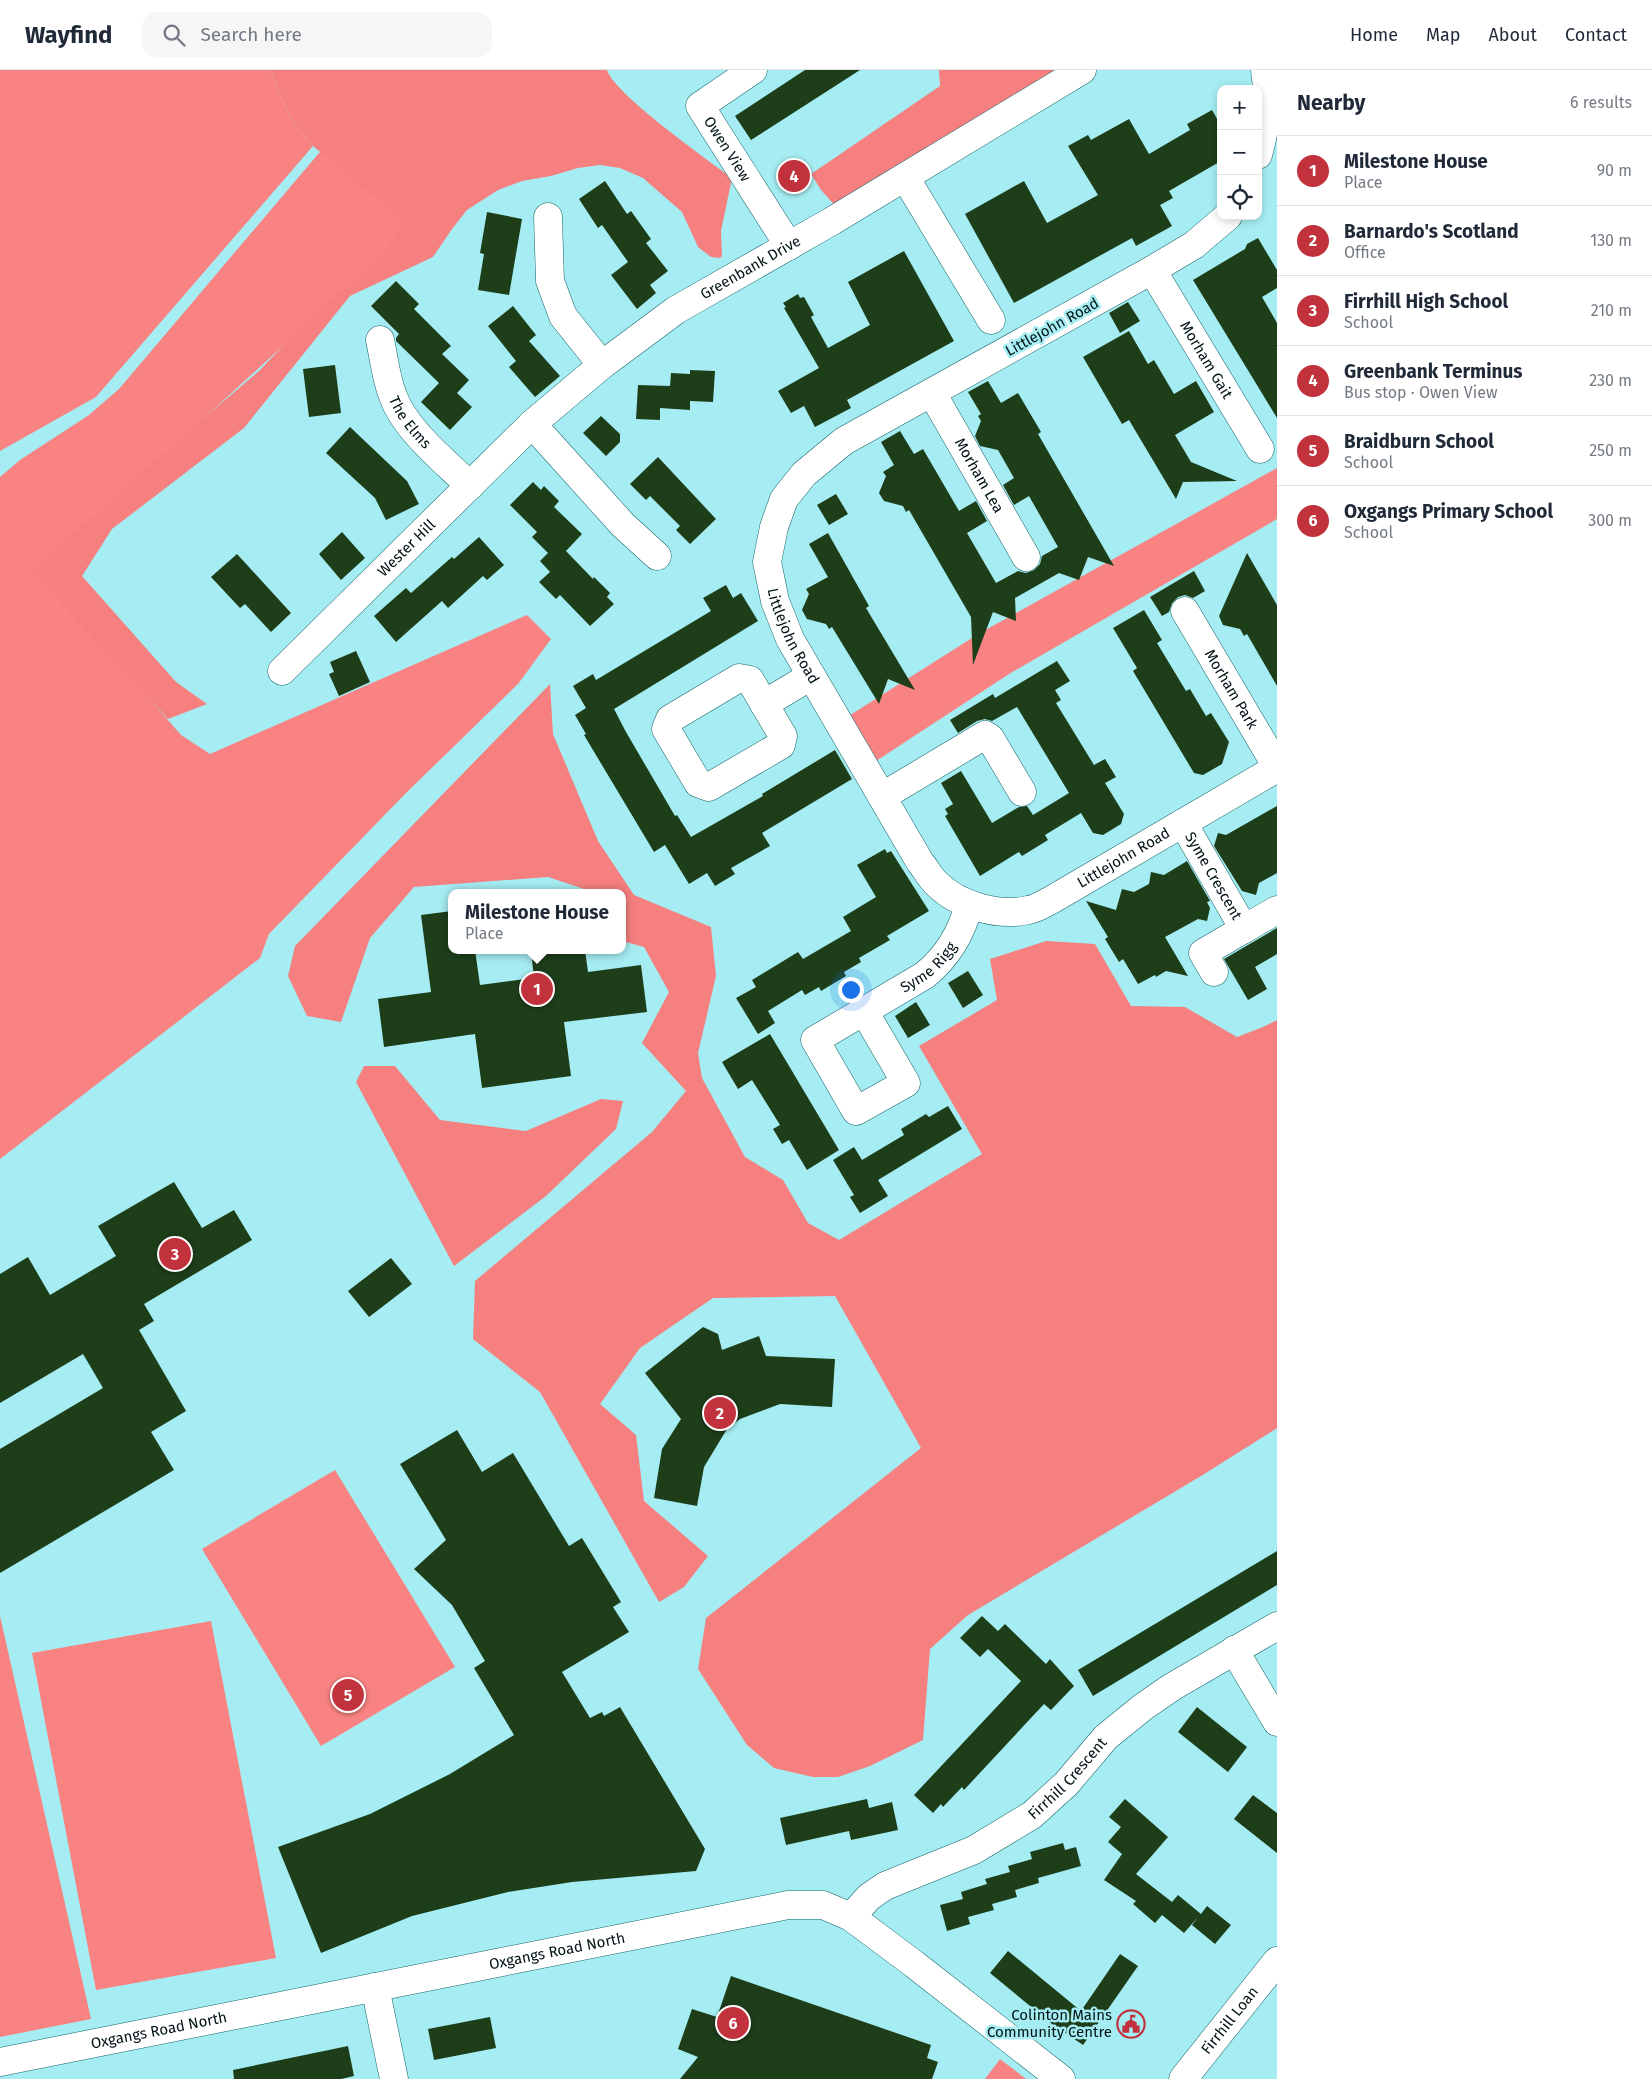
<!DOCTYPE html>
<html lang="en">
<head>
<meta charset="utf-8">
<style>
	body { margin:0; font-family:"Fira Sans",sans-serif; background:#f6f6f7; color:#1f2937 }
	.controls { position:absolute; right:15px; top:15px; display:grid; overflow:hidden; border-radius:10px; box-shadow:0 2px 8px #0003 }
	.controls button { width:45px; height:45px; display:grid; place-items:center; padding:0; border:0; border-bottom:1px solid #e0e1e3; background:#fff; color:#1f2937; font:25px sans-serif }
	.you { position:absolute; left:850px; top:919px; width:18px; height:18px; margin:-12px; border:4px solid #fff; border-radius:50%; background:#1a73e8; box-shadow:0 0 0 8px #1a73e833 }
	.badge { display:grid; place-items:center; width:32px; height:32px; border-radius:50%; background:#c2323d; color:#fff; font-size:16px; font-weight:700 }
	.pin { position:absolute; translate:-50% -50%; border:2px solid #fff; box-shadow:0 1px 5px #0006 }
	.popup { position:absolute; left:448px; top:819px; width:178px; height:65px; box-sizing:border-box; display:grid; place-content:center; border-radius:10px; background:#fff; filter:drop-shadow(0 1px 4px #0005); font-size:16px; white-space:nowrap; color:#747a83 }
	.popup b { font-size:19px; color:#1f2937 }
	.popup::after { content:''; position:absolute; left:50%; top:100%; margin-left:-10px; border:10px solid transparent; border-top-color:#fff }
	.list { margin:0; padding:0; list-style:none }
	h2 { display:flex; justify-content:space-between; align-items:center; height:65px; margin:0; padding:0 20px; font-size:21px }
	h2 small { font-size:16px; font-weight:400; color:#747a83 }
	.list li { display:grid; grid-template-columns:32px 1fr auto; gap:15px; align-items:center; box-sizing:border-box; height:70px; padding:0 20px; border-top:1px solid #e0e1e3 }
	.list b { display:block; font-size:19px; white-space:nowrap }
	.list p { margin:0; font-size:16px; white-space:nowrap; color:#747a83 }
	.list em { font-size:16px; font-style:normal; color:#747a83 }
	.icon { flex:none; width:28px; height:28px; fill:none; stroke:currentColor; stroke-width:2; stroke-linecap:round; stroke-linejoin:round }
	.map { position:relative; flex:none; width:1277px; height:2009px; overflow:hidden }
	header { display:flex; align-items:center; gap:30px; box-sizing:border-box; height:70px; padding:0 25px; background:#fff; border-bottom:1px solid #e0e1e3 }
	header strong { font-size:24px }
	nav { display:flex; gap:28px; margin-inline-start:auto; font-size:18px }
	.search { width:350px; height:45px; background:#f6f6f7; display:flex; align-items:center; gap:12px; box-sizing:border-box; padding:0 18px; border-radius:15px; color:#747a83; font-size:19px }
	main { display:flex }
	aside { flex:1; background:#fff }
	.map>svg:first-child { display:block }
	.green { fill:#f98382 }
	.forest { fill:#f5807f }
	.building { fill:#1e3e1a }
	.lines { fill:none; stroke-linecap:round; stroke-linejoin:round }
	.minor-casing { stroke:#166469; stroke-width:29 }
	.minor { stroke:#fff; stroke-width:28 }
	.labels { text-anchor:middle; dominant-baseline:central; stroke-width:5; stroke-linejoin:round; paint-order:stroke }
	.street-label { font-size:15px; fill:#001315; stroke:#a5edf2 }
	.poi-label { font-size:15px; fill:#001315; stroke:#a5edf2; text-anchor:end }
</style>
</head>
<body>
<header>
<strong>Wayfind</strong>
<div class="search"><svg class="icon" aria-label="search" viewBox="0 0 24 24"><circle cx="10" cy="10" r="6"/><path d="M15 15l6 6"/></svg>Search here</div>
<nav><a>Home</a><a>Map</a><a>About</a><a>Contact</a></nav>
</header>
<main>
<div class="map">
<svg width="1277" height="2009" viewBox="0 0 1277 2009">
	<rect width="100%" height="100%" fill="#a5edf2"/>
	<path class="green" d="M 0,0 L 270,0 L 291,49 L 313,76 L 96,327 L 0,381 Z
		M 368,39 L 441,145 L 285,274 L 54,486 L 42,505 L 181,665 L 210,684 L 527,545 L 551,569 L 518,614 L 406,723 L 269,864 L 260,888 L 0,1089 L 0,407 L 20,390 L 89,345 L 119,319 L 319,83 Z
		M 1277,398 L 1277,449 L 1009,604 L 873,693 L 847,647 L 980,563 Z
		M 335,1400 L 455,1597 L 321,1676 L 202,1479 Z
		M 0,1546 L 91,1949 L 0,1967 Z
		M 211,1551 L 276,1888 L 96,1920 L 32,1583 Z
		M 1000,1989 L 1026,2009 L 985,2009 Z"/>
	<path class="forest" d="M 270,0 L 607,0 C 614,24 708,90 732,108 L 721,161 L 722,186 L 720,188 L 711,187 L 698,177 L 682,142 L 643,108 L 620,98 L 600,95 L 578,98 L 551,106 L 522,111 L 498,120 L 467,140 L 452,159 L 433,187 L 350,226 L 244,358 L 112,459 L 82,506 L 176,612 L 207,634 L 168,649 L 31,501 L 191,359 L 259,301 L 297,261 L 385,182 L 404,151 L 313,76 L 291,49 Z
		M 939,0 L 1058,0 L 838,139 L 821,120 L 811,104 L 940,16 Z
		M 550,614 L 553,664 L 598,771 L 634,825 L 711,857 L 716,906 L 698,983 L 702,1008 L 745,1087 L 783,1110 L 808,1153 L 839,1170 L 982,1084 L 919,976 L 997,930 L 990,889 L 1046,871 L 1095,874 L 1131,936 L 1185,937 L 1237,967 L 1263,957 L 1277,950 L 1277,1358 L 1201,1406 L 968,1545 L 930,1579 L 923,1670 L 870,1696 L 838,1707 L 813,1707 L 774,1698 L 747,1675 L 698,1599 L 706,1548 L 921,1378 L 835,1226 L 713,1228 L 640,1278 L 600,1334 L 636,1365 L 644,1431 L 708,1486 L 684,1517 L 659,1532 L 540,1322 L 473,1269 L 475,1211 L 652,1062 L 686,1021 L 642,973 L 669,922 L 644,877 L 622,871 L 622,823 L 596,823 L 548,807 L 414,817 L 370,868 L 341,952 L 307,946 L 288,906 L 295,876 Z
		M 364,996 L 395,996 L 440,1050 L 526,1061 L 601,1029 L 623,1031 L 616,1059 L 546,1126 L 454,1196 L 356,1012 Z"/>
	<path class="building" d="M 805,0 L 860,0 L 751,70 L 735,46 Z
		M 1212,40 L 1221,56 L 1221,91 L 1169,121 L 1173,128 L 1160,135 L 1172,156 L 1136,176 L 1132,168 L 1014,233 L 965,144 L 1024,111 L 1047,153 L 1098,125 L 1068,76 L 1088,65 L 1091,70 L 1129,49 L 1149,84 L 1190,60 L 1187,54 Z
		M 605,111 L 627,144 L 631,141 L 651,169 L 646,173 L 668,201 L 650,215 L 656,223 L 637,239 L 611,205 L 628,192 L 602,155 L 598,158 L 579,129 Z
		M 487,142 L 522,149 L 509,225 L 478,220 L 484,184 L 480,183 Z
		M 1258,168 L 1277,200 L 1277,218 L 1262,227 L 1277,253 L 1277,348 L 1193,210 L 1245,179 L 1247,174 Z
		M 904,181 L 954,271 L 847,330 L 851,338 L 815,357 L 804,336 L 791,343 L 778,321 L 819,298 L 784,238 L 786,237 L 783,233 L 798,224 L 800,228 L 804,227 L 814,245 L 811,247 L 828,278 L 870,255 L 848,212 Z
		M 396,211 L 419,234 L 414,239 L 451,276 L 442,284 L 469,310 L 457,323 L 472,337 L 450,360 L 421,332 L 439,313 L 396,271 L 396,268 L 399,264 L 371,236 Z
		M 1128,232 L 1140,251 L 1120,263 L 1109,243 Z
		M 513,236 L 536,265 L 529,271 L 560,306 L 535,327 L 509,297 L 516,291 L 488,256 Z
		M 1129,261 L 1148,294 L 1154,290 L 1174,324 L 1196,311 L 1214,342 L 1175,365 L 1191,392 L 1237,411 L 1183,412 L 1176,429 L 1129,350 L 1122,354 L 1083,287 Z
		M 335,295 L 341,343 L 309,347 L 303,299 Z
		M 690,300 L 715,301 L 713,332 L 690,331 L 690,340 L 660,338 L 660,350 L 636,349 L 638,315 L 670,316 L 671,303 L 690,304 Z
		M 988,311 L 1001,333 L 1018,323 L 1041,362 L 1038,364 L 1114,496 L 1088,487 L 1079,510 L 1059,503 L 1015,528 L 1016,551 L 993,542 L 973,595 L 971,547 L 909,440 L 906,442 L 903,436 L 884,431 L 879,423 L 886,406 L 883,402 L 894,395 L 881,372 L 900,361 L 914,384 L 923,379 L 959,441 L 976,431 L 987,451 L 967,463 L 996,513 L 1018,501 L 1026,503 L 1034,500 L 1040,494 L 1042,486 L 1058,477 L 1029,426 L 1014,435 L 1003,415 L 1014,408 L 998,380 L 980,376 L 975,366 L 981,351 L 978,346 L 981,344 L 968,322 Z
		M 601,346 L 620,364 L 620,372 L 606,386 L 583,363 Z
		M 350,357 L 407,411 L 419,434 L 386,450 L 375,428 L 326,383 Z
		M 658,387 L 716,449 L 690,474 L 676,460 L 680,456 L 650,426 L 646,430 L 630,414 Z
		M 533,412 L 541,420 L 544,416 L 559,431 L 554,437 L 582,464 L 566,481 L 593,509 L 594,507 L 610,523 L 607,527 L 614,534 L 590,556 L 560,525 L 556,529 L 539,512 L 550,502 L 540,491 L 548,483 L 532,467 L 537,462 L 510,435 Z
		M 836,424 L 848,444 L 829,455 L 817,435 Z
		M 342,462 L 365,488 L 341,510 L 319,484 Z
		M 828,463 L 869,536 L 866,538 L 915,620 L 888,609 L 879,634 L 832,557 L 829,559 L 826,554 L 807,549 L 802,540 L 809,524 L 806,519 L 828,507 L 809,474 Z
		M 479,467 L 504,495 L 487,510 L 483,506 L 448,538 L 442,531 L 396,572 L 374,546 L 406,518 L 411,523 L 452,487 L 454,489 Z
		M 1247,483 L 1277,535 L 1277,616 L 1247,564 L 1244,566 L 1240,559 L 1223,555 L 1219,546 Z
		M 237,484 L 291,543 L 271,562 L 245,534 L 240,538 L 211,507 Z
		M 1194,501 L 1205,521 L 1193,528 L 1185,525 L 1178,527 L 1172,533 L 1169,542 L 1162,546 L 1150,527 Z
		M 726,515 L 733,528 L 741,523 L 758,551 L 614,639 L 626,662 L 675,746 L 677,745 L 691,767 L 763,726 L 762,724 L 835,680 L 852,709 L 762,763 L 770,776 L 731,798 L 735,804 L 715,816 L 707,803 L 689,814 L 665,775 L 654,782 L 584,665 L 586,664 L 575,645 L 586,638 L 573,616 L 593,604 L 596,610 L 711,541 L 703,528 Z
		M 1144,540 L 1162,570 L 1157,573 L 1186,621 L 1190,619 L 1206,646 L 1211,643 L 1229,672 L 1222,694 L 1203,705 L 1194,703 L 1133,601 L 1137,598 L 1113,558 Z
		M 356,581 L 370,612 L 339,626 L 329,604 L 334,602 L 330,592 Z
		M 1057,591 L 1070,611 L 1055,620 L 1061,630 L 1056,633 L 1094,695 L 1105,689 L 1116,707 L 1105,713 L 1124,744 L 1121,754 L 1103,765 L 1093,763 L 1081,743 L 1045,765 L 1048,770 L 1022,786 L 1019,782 L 980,806 L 945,746 L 948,744 L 945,739 L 953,734 L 941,713 L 961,701 L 992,753 L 1019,737 L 1027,736 L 1033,745 L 1069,723 L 1017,637 L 992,651 L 985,649 L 977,651 L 958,663 L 950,650 L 993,624 L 995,628 Z
		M 1277,736 L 1277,803 L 1259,813 L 1256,825 L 1242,821 L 1214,776 L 1218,763 L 1226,765 Z
		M 885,779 L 887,783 L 891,781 L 929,841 L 887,866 L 890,870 L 859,888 L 861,892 L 844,902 L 846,906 L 821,921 L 819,917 L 805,925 L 802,920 L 768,941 L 775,953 L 758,964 L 736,928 L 756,917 L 752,910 L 798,882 L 803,889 L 851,861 L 843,847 L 876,827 L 857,795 Z
		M 1187,791 L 1210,831 L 1207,832 L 1210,838 L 1207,851 L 1198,849 L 1165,867 L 1188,906 L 1166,901 L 1156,907 L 1155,905 L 1138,914 L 1123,889 L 1119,892 L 1105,869 L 1108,867 L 1086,831 L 1116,840 L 1122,819 L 1134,822 L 1149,814 L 1151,802 L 1164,805 Z
		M 452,841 L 452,880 L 475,880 L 480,915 L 534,908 L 531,880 L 585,880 L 588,902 L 641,895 L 647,942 L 564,952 L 571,1006 L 482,1018 L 475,964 L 384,977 L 378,929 L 431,922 L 421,845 Z
		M 1277,858 L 1277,884 L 1255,897 L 1267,919 L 1248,930 L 1224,889 Z
		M 968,901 L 983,925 L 963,938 L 948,913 Z
		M 916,932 L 930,955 L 908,968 L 895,946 Z
		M 770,964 L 839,1080 L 807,1100 L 789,1070 L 782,1074 L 773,1059 L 780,1055 L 752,1010 L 738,1019 L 722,992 Z
		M 948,1036 L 962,1059 L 878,1110 L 888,1126 L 860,1143 L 850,1127 L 854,1125 L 833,1090 L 854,1077 L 862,1090 L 904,1065 L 901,1059 L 926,1044 L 929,1047 Z
		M 174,1112 L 202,1158 L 234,1140 L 252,1170 L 144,1234 L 154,1251 L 139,1260 L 186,1341 L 151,1362 L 174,1400 L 0,1503 L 0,1379 L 103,1318 L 83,1284 L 0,1333 L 0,1204 L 28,1187 L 50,1225 L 116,1186 L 98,1156 Z
		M 391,1188 L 412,1214 L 369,1247 L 348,1221 Z
		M 703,1257 L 718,1264 L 722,1280 L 759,1266 L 766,1286 L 835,1289 L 832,1337 L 780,1334 L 740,1349 L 727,1359 L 704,1397 L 697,1436 L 654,1428 L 662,1379 L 681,1349 L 645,1303 Z
		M 457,1360 L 482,1402 L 513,1383 L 569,1476 L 582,1468 L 621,1532 L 613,1537 L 629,1562 L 562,1602 L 590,1648 L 602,1642 L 604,1646 L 620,1637 L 705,1779 L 696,1801 L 572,1812 L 508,1822 L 412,1846 L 321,1883 L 278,1777 L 370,1744 L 450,1704 L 514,1665 L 474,1598 L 485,1591 L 452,1535 L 414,1499 L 446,1470 L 400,1394 Z
		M 1277,1481 L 1277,1515 L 1093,1626 L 1078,1600 Z
		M 982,1546 L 998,1561 L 1005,1554 L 1046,1594 L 1050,1589 L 1074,1616 L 1051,1640 L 1044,1634 L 964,1720 L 962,1717 L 943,1737 L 941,1734 L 933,1743 L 914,1725 L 1021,1611 L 988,1579 L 980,1587 L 960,1568 Z
		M 1197,1637 L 1247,1677 L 1228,1702 L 1178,1662 Z
		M 1253,1725 L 1277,1743 L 1277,1783 L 1234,1749 Z
		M 867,1729 L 869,1738 L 892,1732 L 898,1760 L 851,1770 L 849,1761 L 786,1775 L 780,1748 Z
		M 1125,1729 L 1168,1767 L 1136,1804 L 1172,1832 L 1178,1825 L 1201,1844 L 1207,1836 L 1231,1855 L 1215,1874 L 1192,1855 L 1198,1847 L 1184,1863 L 1162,1845 L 1155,1853 L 1133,1834 L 1136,1831 L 1104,1810 L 1122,1784 L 1108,1772 L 1121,1757 L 1109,1747 Z
		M 1063,1773 L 1065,1780 L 1076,1777 L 1081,1796 L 1038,1808 L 1039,1813 L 1015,1820 L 1017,1827 L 992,1834 L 994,1840 L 968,1847 L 970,1854 L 947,1861 L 940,1835 L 963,1829 L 961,1822 L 987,1814 L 985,1809 L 1010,1802 L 1008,1796 L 1032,1789 L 1030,1782 Z
		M 1008,1881 L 1081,1941 L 1120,1884 L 1138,1896 L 1083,1975 L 1052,1954 L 990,1903 Z
		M 731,1906 L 931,1975 L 927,1988 L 938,1992 L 932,2009 L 680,2009 L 698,1987 L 678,1979 L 692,1939 L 717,1947 Z
		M 490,1947 L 496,1978 L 434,1990 L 428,1959 Z
		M 348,1976 L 354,2006 L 341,2009 L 234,2009 L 233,2000 Z"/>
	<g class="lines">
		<g class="minor-casing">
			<g id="minor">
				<path id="s1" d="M 753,0 L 700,36 L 789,176"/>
				<path d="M 1258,85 C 1266,55 1270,32 1265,0"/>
				<path d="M 905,107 L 991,250"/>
				<path id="s2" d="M 1228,146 L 1194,175 L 1152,200 L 844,371 L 804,404 L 784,429 L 774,457 L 767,492 L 775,531 L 790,569 L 920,792 C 926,799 930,808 937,814 C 958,835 998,847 1028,840 C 1036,839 1045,833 1053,829 L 1277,698"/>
				<path d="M 548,147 L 550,211 L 563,246 L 602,295"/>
				<path id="s3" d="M 1152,200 L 1260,379"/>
				<path id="s4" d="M 380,270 C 384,288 386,309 393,326 C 405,360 445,391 470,416"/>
				<path id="s5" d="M 932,323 L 1026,487"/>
				<path d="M 532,354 L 623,455 L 657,486"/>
				<path id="s6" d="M 1185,541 L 1277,697"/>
				<path id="s7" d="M 282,601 L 532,354 L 602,295 L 676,240 L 832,151 L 1082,0"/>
				<path d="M 739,608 L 750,610 L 783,666 L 781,675 L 709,717 L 698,713 L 666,659 L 670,649 Z"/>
				<path d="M 764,634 L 811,606"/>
				<path d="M 883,726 L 985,665 L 990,668 L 1022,722"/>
				<path id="s8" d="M 1183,753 L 1244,859 L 1277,840"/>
				<path d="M 1214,902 L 1203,883 L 1244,859"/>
				<path id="s9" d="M 864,941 L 906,1013 L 856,1041 L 815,970 L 925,905 C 948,886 962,863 969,834"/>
				<path d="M 1234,1580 L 1277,1652"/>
				<path id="s10" d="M 851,1847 L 869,1827 L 885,1816 L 974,1780 L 1032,1745 L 1066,1714 L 1106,1667 L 1143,1637 L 1172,1617 L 1277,1556"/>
				<path d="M 375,1917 L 394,2009"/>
				<path id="s11" d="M 0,1992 L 788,1835 L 823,1835 L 851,1847 L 914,1894 L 1061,2009"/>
				<path id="s12" d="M 1183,2009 L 1277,1891"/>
			</g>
		</g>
		<use href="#minor" class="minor"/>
	</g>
	<defs>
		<g id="civic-ring" transform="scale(1.4375)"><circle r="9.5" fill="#a5edf2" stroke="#c2323d" stroke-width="1.5"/><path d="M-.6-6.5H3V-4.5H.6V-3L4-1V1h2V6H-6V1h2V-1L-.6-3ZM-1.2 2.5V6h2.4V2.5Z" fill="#c2323d"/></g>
	</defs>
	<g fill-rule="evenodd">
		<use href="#civic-ring" x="1131" y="1954"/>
	</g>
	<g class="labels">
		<g class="street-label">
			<text stroke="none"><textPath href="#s1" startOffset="115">Owen View</textPath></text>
			<text stroke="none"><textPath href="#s7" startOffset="621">Greenbank Drive</textPath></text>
			<text transform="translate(1052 257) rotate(-29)">Littlejohn Road</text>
			<text stroke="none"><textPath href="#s3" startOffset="105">Morham Gait</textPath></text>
			<text stroke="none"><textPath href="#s4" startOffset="89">The Elms</textPath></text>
			<text stroke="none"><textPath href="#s5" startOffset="95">Morham Lea</textPath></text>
			<text stroke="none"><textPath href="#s7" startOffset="175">Wester Hill</textPath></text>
			<text stroke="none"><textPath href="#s2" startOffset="674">Littlejohn Road</textPath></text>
			<text stroke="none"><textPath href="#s6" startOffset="91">Morham Park</textPath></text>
			<text stroke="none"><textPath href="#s2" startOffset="1169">Littlejohn Road</textPath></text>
			<text stroke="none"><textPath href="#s8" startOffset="61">Syme Crescent</textPath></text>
			<text stroke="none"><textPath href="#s9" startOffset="358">Syme Rigg</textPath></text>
			<text stroke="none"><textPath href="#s10" startOffset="261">Firrhill Crescent</textPath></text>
			<text stroke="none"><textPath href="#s11" startOffset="568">Oxgangs Road North</textPath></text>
			<text stroke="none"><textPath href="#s12" startOffset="75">Firrhill Loan</textPath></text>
			<text stroke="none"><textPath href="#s11" startOffset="162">Oxgangs Road North</textPath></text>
		</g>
		<g class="poi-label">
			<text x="1112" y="1945">Colinton Mains<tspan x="1112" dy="17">Community Centre</tspan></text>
		</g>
	</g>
</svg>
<div class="controls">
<button>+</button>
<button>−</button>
<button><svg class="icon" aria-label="locate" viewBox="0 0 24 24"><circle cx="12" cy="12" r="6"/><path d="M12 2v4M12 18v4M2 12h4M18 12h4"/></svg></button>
</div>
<div class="you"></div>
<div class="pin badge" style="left:537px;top:919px">1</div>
<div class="popup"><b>Milestone House</b>Place</div>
<div class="pin badge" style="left:720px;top:1343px">2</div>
<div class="pin badge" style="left:175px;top:1184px">3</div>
<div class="pin badge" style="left:794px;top:106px">4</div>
<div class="pin badge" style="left:348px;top:1625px">5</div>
<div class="pin badge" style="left:733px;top:1953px">6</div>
</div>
<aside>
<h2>Nearby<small>6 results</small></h2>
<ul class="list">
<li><span class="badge">1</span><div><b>Milestone House</b><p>Place</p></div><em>90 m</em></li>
<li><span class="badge">2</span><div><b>Barnardo's Scotland</b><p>Office</p></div><em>130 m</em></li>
<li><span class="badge">3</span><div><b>Firrhill High School</b><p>School</p></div><em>210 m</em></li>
<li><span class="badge">4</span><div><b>Greenbank Terminus</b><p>Bus stop · Owen View</p></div><em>230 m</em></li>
<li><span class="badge">5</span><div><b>Braidburn School</b><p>School</p></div><em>250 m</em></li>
<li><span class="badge">6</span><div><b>Oxgangs Primary School</b><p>School</p></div><em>300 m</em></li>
</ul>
</aside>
</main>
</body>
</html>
